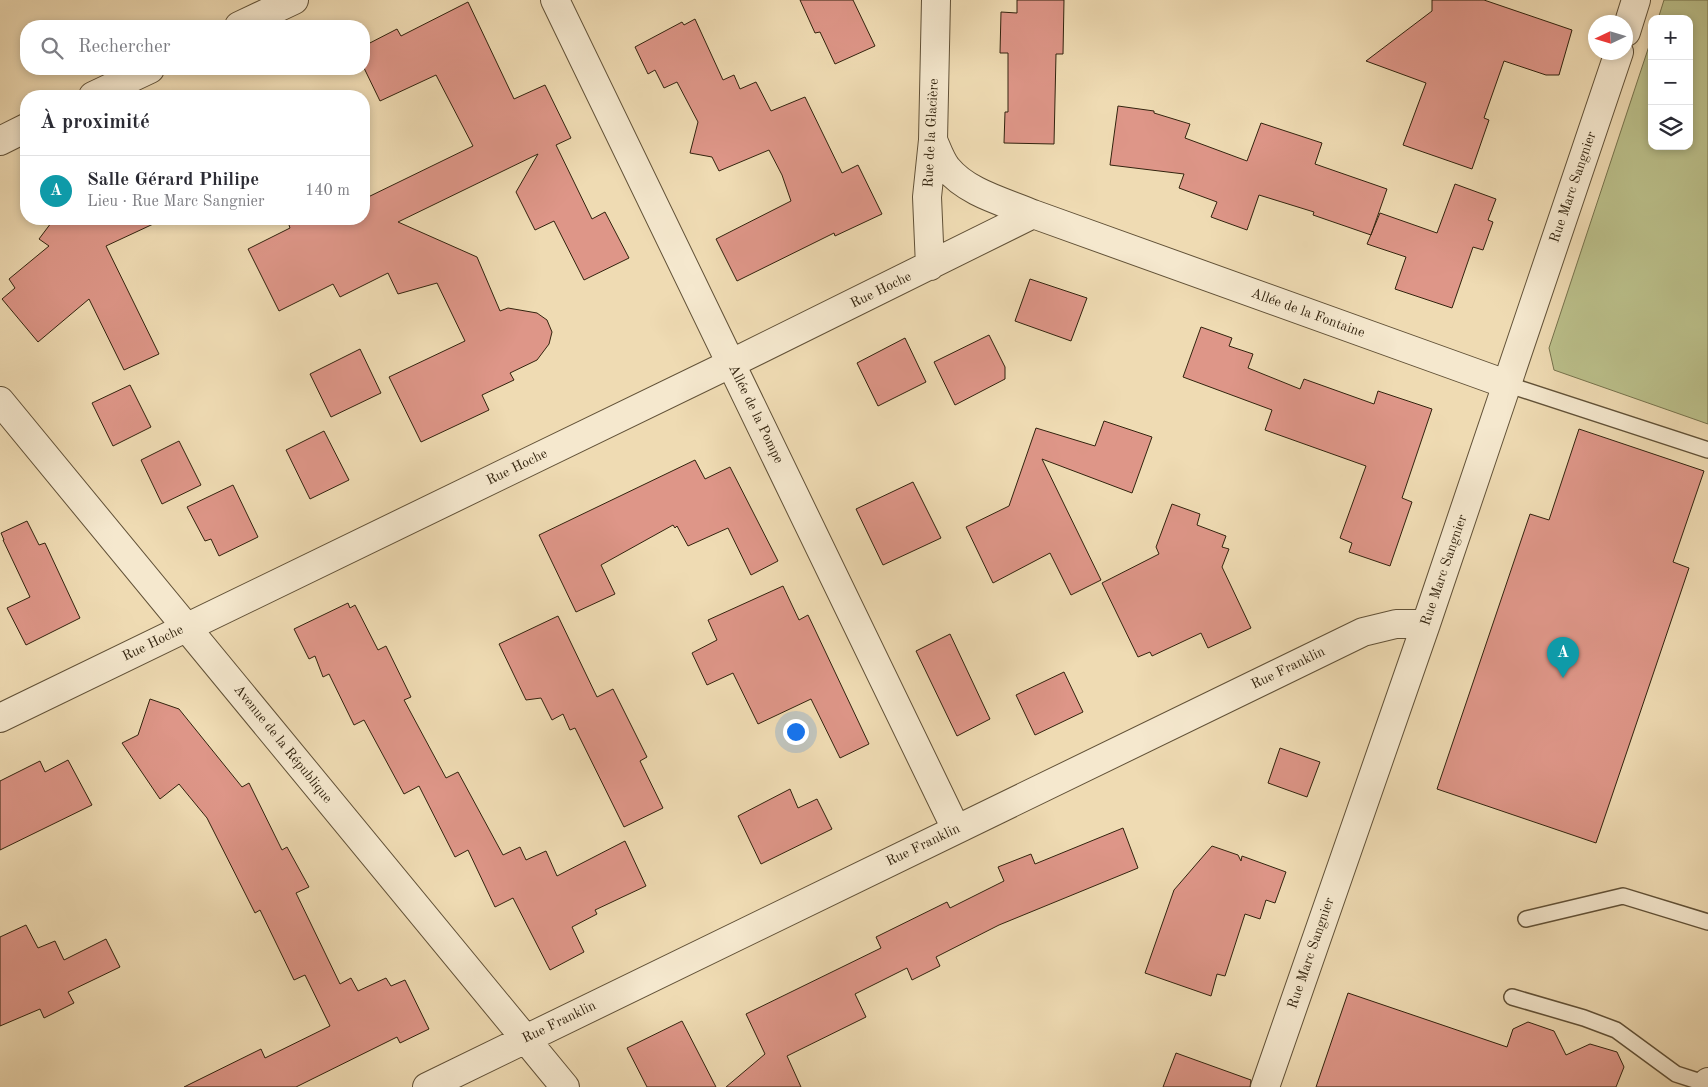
<!DOCTYPE html>
<html lang="fr">
<head>
<meta charset="utf-8">
<style>
	body { margin:0; font-family:"Old Standard TT",serif; background:#f7f7f7; color:#2b2b33 }
	.controls { position:absolute; right:15px; top:15px; display:grid; overflow:hidden; border-radius:10px; box-shadow:0 2px 8px #0003 }
	.controls button { width:45px; height:45px; display:grid; place-items:center; padding:0; border:0; border-bottom:1px solid #e1e1e2; background:#fff; color:#2b2b33; font:25px sans-serif }
	.compass { position:absolute; left:1588px; top:15px; width:45px; height:45px; border-radius:50%; background:#fff; box-shadow:0 2px 8px #0003; rotate:266deg }
	.you { position:absolute; left:795px; top:731px; width:18px; height:18px; margin:-12px; border:4px solid #fff; border-radius:50%; background:#1a73e8; box-shadow:0 0 0 8px #1a73e833 }
	.badge { display:grid; place-items:center; width:32px; height:32px; border-radius:50%; background:#ea580c; color:#fff; font-size:16px; font-weight:700 }
	.pin { position:absolute; translate:-50% -41px; filter:drop-shadow(0 1px 2px #0008) }
	.pin::after { content:''; position:absolute; top:26px; width:18px; height:15px; background:inherit; clip-path:polygon(0 0,100% 0,50% 100%) }
	.list { margin:0; padding:0; list-style:none }
	h2 { display:flex; justify-content:space-between; align-items:center; height:65px; margin:0; padding:0 20px; font-size:21px }
	h2 small { font-size:16px; font-weight:400; color:#7c7c81 }
	.list li { display:grid; grid-template-columns:32px 1fr auto; gap:15px; align-items:center; box-sizing:border-box; height:70px; padding:0 20px; border-top:1px solid #e1e1e2 }
	.list b { display:block; font-size:19px; white-space:nowrap }
	.list p { margin:0; font-size:16px; white-space:nowrap; color:#7c7c81 }
	.list em { font-size:16px; font-style:normal; color:#7c7c81 }
	.icon { flex:none; width:28px; height:28px; fill:none; stroke:currentColor; stroke-width:2; stroke-linecap:round; stroke-linejoin:round }
	.map { position:relative; flex:none; width:1708px; height:1087px; overflow:hidden }
	.search { position:absolute; background:#fff; box-shadow:0 2px 8px #0003; left:20px; top:20px; width:350px; height:55px; display:flex; align-items:center; gap:12px; box-sizing:border-box; padding:0 18px; border-radius:20px; color:#7c7c81; font-size:19px }
	.panel { position:absolute; background:#fff; box-shadow:0 2px 8px #0003; left:20px; top:90px; width:350px; height:135px; border-radius:20px }
	.map>svg:first-child { display:block }
	.green { fill:#bbc08b; stroke:#76724c }
	.building { fill:#de9688; stroke:#32230e }
	.lines { fill:none; stroke-linecap:round; stroke-linejoin:round }
	.lane-casing { stroke:#615137; stroke-width:18 }
	.street-casing { stroke:#615137; stroke-width:30 }
	.lane { stroke:#f5e8ce; stroke-width:15 }
	.street { stroke:#f5e8ce; stroke-width:28 }
	.labels { text-anchor:middle; dominant-baseline:central; stroke-width:4; stroke-linejoin:round; paint-order:stroke }
	.street-label { font-size:14px; fill:#32230e; stroke:#f5e8ce }
</style>
</head>
<body>
<div class="map">
<svg width="1708" height="1087" viewBox="0 0 1708 1087">
	<rect width="100%" height="100%" fill="#efdbb3"/>
	<filter id="stains"><feTurbulence type="fractalNoise" baseFrequency=".004" numOctaves="4"/><feColorMatrix values="0 0 0 0 .2 0 0 0 0 .09 0 0 0 0 .02 0 0 0 .5 -.17"/></filter>
	<radialGradient id="worn" r=".72"><stop offset=".6" stop-color="#630" stop-opacity="0"/><stop offset="1" stop-color="#630" stop-opacity=".3"/></radialGradient>
	<path class="green" d="M 1664,0 L 1708,0 L 1708,424 L 1554,370 L 1549,348 L 1652,37 L 1652,146 L 1689,146 L 1689,19 L 1658,19 Z"/>
	<path class="building" d="M 800,0 L 853,0 L 875,46 L 835,64 L 820,32 L 815,33 Z
		M 1017,0 L 1064,0 L 1063,54 L 1056,54 L 1054,144 L 1004,143 L 1005,112 L 1008,112 L 1008,53 L 1000,53 L 1001,12 L 1017,13 Z
		M 1432,0 L 1484,0 L 1572,30 L 1559,75 L 1546,75 L 1504,61 L 1484,118 L 1489,120 L 1472,169 L 1403,145 L 1426,83 L 1366,61 L 1432,11 Z
		M 468,2 L 514,99 L 545,85 L 571,138 L 556,145 L 592,219 L 605,212 L 629,258 L 584,280 L 554,221 L 535,230 L 516,192 L 538,154 L 398,222 L 477,257 L 500,311 L 508,308 L 537,313 L 547,320 L 552,332 L 549,344 L 537,360 L 510,373 L 514,380 L 482,395 L 489,410 L 421,442 L 389,377 L 465,341 L 437,283 L 398,294 L 388,273 L 340,297 L 333,284 L 279,311 L 248,249 L 290,228 L 287,219 L 364,219 L 364,199 L 473,146 L 436,75 L 380,101 L 364,68 L 364,46 L 397,29 L 401,36 Z
		M 695,19 L 723,80 L 734,75 L 740,89 L 756,82 L 771,111 L 805,97 L 842,173 L 858,165 L 882,214 L 835,236 L 834,233 L 737,281 L 716,239 L 791,201 L 782,175 L 769,150 L 719,171 L 712,157 L 690,153 L 698,122 L 677,82 L 664,88 L 655,70 L 648,74 L 635,47 L 682,22 L 684,25 Z
		M 1118,106 L 1154,111 L 1154,113 L 1190,124 L 1185,138 L 1247,161 L 1261,123 L 1322,143 L 1315,164 L 1387,189 L 1371,235 L 1313,215 L 1314,212 L 1259,195 L 1247,230 L 1211,217 L 1217,202 L 1179,188 L 1184,174 L 1110,165 Z
		M 1455,184 L 1496,199 L 1488,220 L 1493,222 L 1483,250 L 1473,247 L 1452,308 L 1395,289 L 1406,257 L 1367,244 L 1380,213 L 1437,233 Z
		M 54,219 L 164,219 L 106,246 L 159,354 L 124,370 L 89,299 L 38,342 L 2,299 L 15,288 L 9,279 L 49,246 L 39,239 Z
		M 1030,279 L 1087,298 L 1071,341 L 1015,321 Z
		M 1201,327 L 1232,338 L 1229,346 L 1253,354 L 1248,368 L 1300,389 L 1304,379 L 1374,404 L 1378,391 L 1432,409 L 1402,498 L 1412,502 L 1390,566 L 1349,552 L 1352,543 L 1340,538 L 1366,466 L 1265,430 L 1272,410 L 1183,377 Z
		M 989,335 L 1005,367 L 1005,379 L 955,405 L 934,362 Z
		M 905,338 L 926,382 L 878,406 L 857,363 Z
		M 360,349 L 381,393 L 331,417 L 310,374 Z
		M 130,385 L 151,427 L 113,446 L 92,403 Z
		M 1104,421 L 1152,437 L 1132,493 L 1042,459 L 1101,580 L 1071,595 L 1050,553 L 993,583 L 966,527 L 1009,506 L 1036,428 L 1095,446 Z
		M 1579,429 L 1704,471 L 1673,562 L 1689,568 L 1596,843 L 1437,789 L 1530,514 L 1549,520 Z
		M 324,431 L 349,480 L 310,499 L 286,450 Z
		M 179,441 L 201,485 L 162,504 L 141,460 Z
		M 695,460 L 705,479 L 730,467 L 778,561 L 751,575 L 728,528 L 688,546 L 677,526 L 675,528 L 673,525 L 601,565 L 615,594 L 576,612 L 539,535 Z
		M 913,482 L 941,538 L 883,565 L 856,509 Z
		M 233,485 L 258,537 L 219,556 L 211,539 L 205,541 L 187,507 Z
		M 1172,504 L 1200,514 L 1197,525 L 1226,536 L 1222,547 L 1229,549 L 1222,567 L 1251,628 L 1208,648 L 1201,633 L 1152,656 L 1150,652 L 1138,657 L 1102,583 L 1159,554 L 1156,547 Z
		M 27,521 L 39,545 L 45,543 L 80,618 L 26,645 L 7,608 L 30,597 L 3,540 L 4,540 L 1,533 Z
		M 783,586 L 799,620 L 808,615 L 869,744 L 840,758 L 811,699 L 758,724 L 733,673 L 707,685 L 692,653 L 717,640 L 708,620 Z
		M 348,603 L 350,608 L 355,605 L 378,650 L 386,646 L 411,697 L 404,700 L 446,778 L 458,772 L 503,855 L 520,847 L 526,860 L 546,851 L 557,876 L 625,841 L 646,886 L 595,910 L 597,914 L 572,927 L 584,952 L 550,970 L 513,898 L 495,907 L 468,850 L 455,857 L 419,786 L 404,794 L 364,720 L 354,725 L 329,674 L 323,677 L 315,656 L 309,659 L 294,629 Z
		M 558,616 L 597,697 L 613,689 L 647,757 L 640,761 L 663,808 L 624,827 L 575,728 L 570,730 L 563,714 L 552,720 L 541,698 L 526,700 L 499,644 Z
		M 950,634 L 990,719 L 957,736 L 916,651 Z
		M 1064,672 L 1083,712 L 1035,735 L 1016,695 Z
		M 150,699 L 179,709 L 242,787 L 249,783 L 282,850 L 287,847 L 309,887 L 296,893 L 340,984 L 351,978 L 358,991 L 386,978 L 391,986 L 405,980 L 429,1029 L 400,1043 L 397,1037 L 296,1087 L 184,1087 L 261,1049 L 265,1058 L 330,1026 L 305,975 L 294,980 L 260,910 L 255,913 L 207,818 L 179,784 L 160,799 L 122,743 L 138,735 Z
		M 1280,748 L 1320,762 L 1307,797 L 1268,783 Z
		M 68,760 L 92,805 L 0,850 L 0,781 L 40,761 L 45,772 Z
		M 790,789 L 798,808 L 817,799 L 832,829 L 761,864 L 738,816 Z
		M 1123,828 L 1138,868 L 999,925 L 936,957 L 940,966 L 912,980 L 907,968 L 855,994 L 866,1017 L 787,1056 L 801,1087 L 726,1087 L 765,1054 L 746,1014 L 881,948 L 876,937 L 947,902 L 950,908 L 1004,881 L 998,867 L 1031,854 L 1035,864 Z
		M 1212,846 L 1238,855 L 1241,861 L 1242,856 L 1286,872 L 1275,903 L 1266,900 L 1260,919 L 1245,914 L 1225,976 L 1217,974 L 1211,996 L 1145,973 L 1174,890 Z
		M 26,925 L 38,948 L 55,941 L 64,960 L 106,939 L 120,967 L 68,992 L 74,1003 L 44,1018 L 40,1009 L 0,1026 L 0,937 Z
		M 1348,993 L 1507,1047 L 1513,1029 L 1528,1022 L 1554,1031 L 1566,1055 L 1590,1044 L 1617,1052 L 1624,1067 L 1616,1087 L 1316,1087 Z
		M 682,1021 L 716,1087 L 647,1087 L 627,1048 Z
		M 1176,1053 L 1251,1080 L 1250,1087 L 1163,1087 Z"/>
	<g class="lines">
		<g class="lane-casing">
			<path id="lane" d="M 1506,384 L 1708,450
				M 1526,919 L 1623,896 L 1708,922
				M 1512,997 L 1584,1018 L 1616,1030 L 1676,1074 L 1707,1084"/>
		</g>
		<g class="street-casing">
			<path id="street" d="M 555,0 L 956,829
				M 239,26 L 294,0
				M 1626,32 L 1636,0
				M 93,96 L 150,69
				M 933,140 C 937,149 941,161 947,168 C 967,193 1005,202 1033,214 L 1506,384
				M 0,141 L 26,128
				M 930,266 L 927,197 L 933,140 L 936,0
				M 0,401 L 565,1087
				M 0,718 L 732,363 L 1033,214
				M 427,1087 L 1363,632 L 1396,624 L 1426,624
				M 1265,1087 L 1426,624 L 1619,52
				M 1706,1087 L 1708,1082"/>
		</g>
		<use href="#lane" class="lane"/>
		<use href="#street" class="street"/>
	</g>
	<g class="labels">
		<g class="street-label">
			<text transform="translate(931 133) rotate(-87)">Rue de la Glacière</text>
			<text transform="translate(1573 187) rotate(-71)">Rue Marc Sangnier</text>
			<text transform="translate(881 290) rotate(-26)">Rue Hoche</text>
			<text transform="translate(1308 313) rotate(20)">Allée de la Fontaine</text>
			<text transform="translate(756 414) rotate(64)">Allée de la Pompe</text>
			<text transform="translate(517 467) rotate(-26)">Rue Hoche</text>
			<text transform="translate(1444 570) rotate(-71)">Rue Marc Sangnier</text>
			<text transform="translate(153 643) rotate(-26)">Rue Hoche</text>
			<text transform="translate(1288 668) rotate(-26)">Rue Franklin</text>
			<text transform="translate(283 744) rotate(51)">Avenue de la République</text>
			<text transform="translate(923 845) rotate(-26)">Rue Franklin</text>
			<text transform="translate(1311 953) rotate(-71)">Rue Marc Sangnier</text>
			<text transform="translate(559 1022) rotate(-26)">Rue Franklin</text>
		</g>
	</g>
	<rect width="100%" height="100%" filter="url(#stains)"/>
	<rect width="100%" height="100%" fill="url(#worn)"/>
</svg>
<div class="controls">
<button>+</button>
<button>−</button>
<button><svg class="icon" aria-label="layers" viewBox="0 0 24 24"><path d="M12 4l9 5-9 5-9-5zM3 14l9 5 9-5"/></svg></button>
</div>
<svg class="compass" viewBox="-18 -18 36 36"><path d="M0-13l5 13h-10z" fill="#e53935"/><path d="M0 13l5-13h-10z" fill="#7c7c81"/></svg>
<div class="you"></div>
<div class="pin badge" style="left:1563px;top:678px;background:#0f9aa8">A</div>
<div class="search"><svg class="icon" aria-label="search" viewBox="0 0 24 24"><circle cx="10" cy="10" r="6"/><path d="M15 15l6 6"/></svg>Rechercher</div>
<section class="panel">
<h2>À proximité<small></small></h2>
<ul class="list">
<li><span class="badge" style="background:#0f9aa8">A</span><div><b>Salle Gérard Philipe</b><p>Lieu · Rue Marc Sangnier</p></div><em>140 m</em></li>
</ul>
</section>
</div>
</body>
</html>
